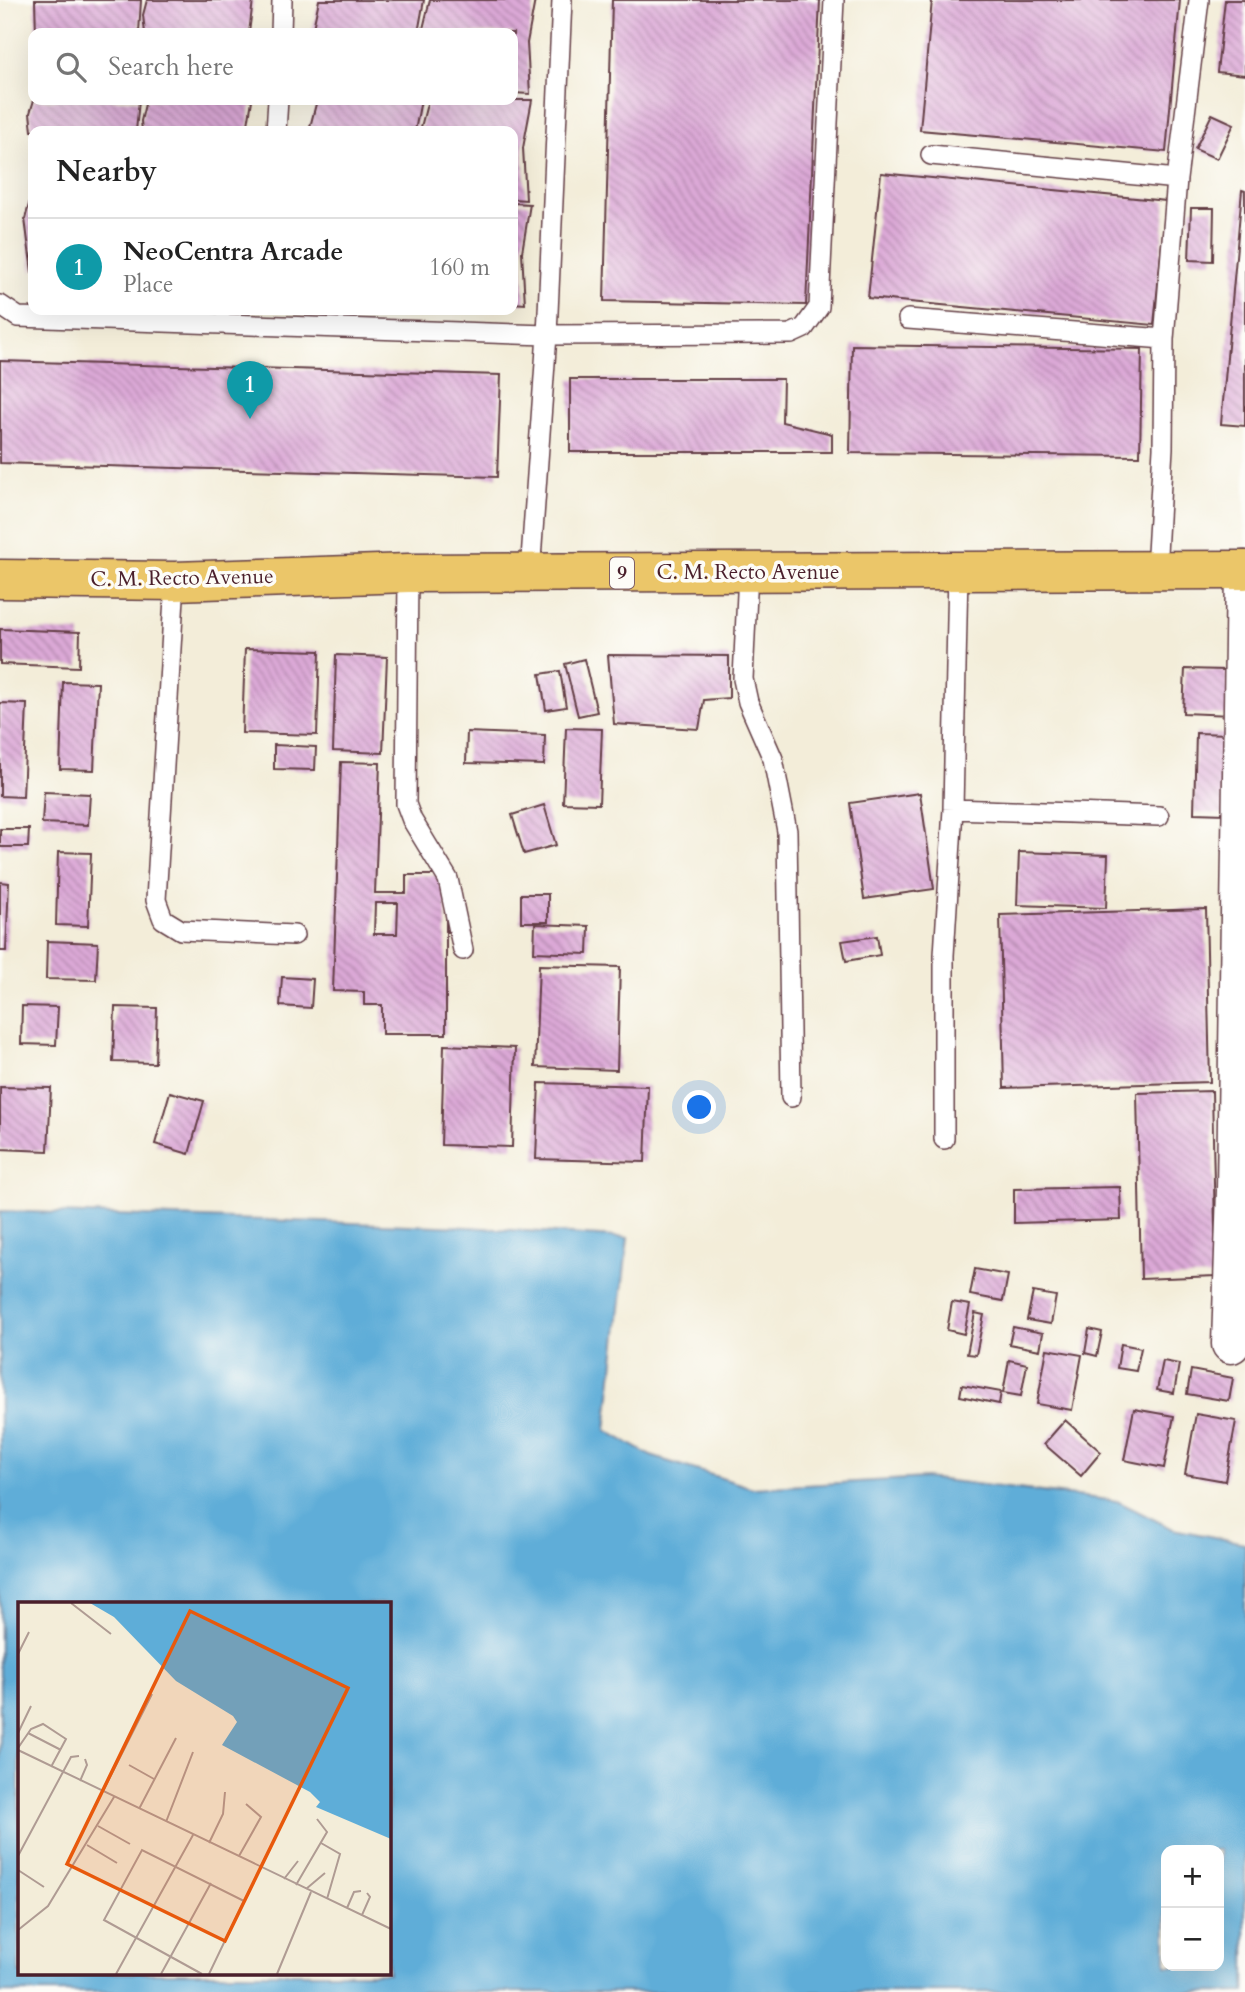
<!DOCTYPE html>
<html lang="en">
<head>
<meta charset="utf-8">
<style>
	body { margin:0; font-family:Cardo,serif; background:#f6f6f6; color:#222 }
	.controls { position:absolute; right:21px; bottom:21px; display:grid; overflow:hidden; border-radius:14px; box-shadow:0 7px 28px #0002 }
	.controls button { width:63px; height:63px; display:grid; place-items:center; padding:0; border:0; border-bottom:2px solid #e0e0e0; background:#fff; color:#222; font:35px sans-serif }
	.you { position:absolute; left:700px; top:1108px; width:24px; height:24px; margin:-18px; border:5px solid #fff; border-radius:50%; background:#1a73e8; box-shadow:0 0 0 10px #1a73e833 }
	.badge { display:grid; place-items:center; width:46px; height:46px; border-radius:50%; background:#1f6fb2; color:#fff; font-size:23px; font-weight:700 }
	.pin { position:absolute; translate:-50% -58px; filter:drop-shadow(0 2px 4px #0008) }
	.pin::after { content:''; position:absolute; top:37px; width:24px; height:21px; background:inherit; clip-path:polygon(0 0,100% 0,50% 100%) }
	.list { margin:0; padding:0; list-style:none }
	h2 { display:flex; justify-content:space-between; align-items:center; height:91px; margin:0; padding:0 28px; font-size:30px }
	h2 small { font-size:23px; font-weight:400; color:#767676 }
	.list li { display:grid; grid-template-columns:46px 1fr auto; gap:21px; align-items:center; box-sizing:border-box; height:98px; padding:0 28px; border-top:2px solid #e0e0e0 }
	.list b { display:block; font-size:26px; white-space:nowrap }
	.list p { margin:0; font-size:23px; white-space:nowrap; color:#767676 }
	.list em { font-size:23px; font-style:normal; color:#767676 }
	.icon { flex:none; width:38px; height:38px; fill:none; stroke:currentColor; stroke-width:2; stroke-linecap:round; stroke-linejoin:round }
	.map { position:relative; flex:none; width:1245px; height:1992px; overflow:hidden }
	.search { position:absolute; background:#fff; box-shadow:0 7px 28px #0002; left:28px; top:28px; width:490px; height:77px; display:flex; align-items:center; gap:18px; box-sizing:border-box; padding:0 24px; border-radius:14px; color:#767676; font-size:26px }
	.panel { position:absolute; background:#fff; box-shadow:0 7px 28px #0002; left:28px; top:126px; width:490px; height:189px; border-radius:14px }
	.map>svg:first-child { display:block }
	.water { fill:#5eadd8; stroke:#546682; stroke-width:2; fill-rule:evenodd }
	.building { fill:url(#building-back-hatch); fill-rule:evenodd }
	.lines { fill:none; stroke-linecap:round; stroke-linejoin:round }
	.service-casing { stroke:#633e45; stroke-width:22 }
	.minor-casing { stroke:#633e45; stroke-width:41 }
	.trunk-casing { stroke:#633e45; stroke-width:41 }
	.service { stroke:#fff; stroke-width:19 }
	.minor { stroke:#fff; stroke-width:38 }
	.trunk { stroke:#ebc669; stroke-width:38 }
	.labels { text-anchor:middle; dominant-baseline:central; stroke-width:7; stroke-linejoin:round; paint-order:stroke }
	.shield { fill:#fdfcf7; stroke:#806168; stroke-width:2 }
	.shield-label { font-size:19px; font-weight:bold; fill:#4a1f2b }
	.street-label { font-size:21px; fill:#4a1f2b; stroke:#fdfcf7 }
	.inset-road { fill:none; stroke:#af9b93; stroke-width:2 }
	.view { fill:#e8590c; fill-opacity:0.15; stroke:#e8590c; stroke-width:3.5 }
	.inset-edge { fill:none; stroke:#4a1f2b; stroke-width:3.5 }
</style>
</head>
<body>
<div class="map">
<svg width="1245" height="1992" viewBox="0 0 1245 1992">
	<defs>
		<pattern id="building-back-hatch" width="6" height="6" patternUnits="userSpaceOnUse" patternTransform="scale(1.75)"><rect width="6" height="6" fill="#dca9d7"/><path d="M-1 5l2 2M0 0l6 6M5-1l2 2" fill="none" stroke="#b489af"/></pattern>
	</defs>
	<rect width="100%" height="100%" fill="#fdfcf7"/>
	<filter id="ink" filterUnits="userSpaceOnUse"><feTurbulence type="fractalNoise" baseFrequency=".0143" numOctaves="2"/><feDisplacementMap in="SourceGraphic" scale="14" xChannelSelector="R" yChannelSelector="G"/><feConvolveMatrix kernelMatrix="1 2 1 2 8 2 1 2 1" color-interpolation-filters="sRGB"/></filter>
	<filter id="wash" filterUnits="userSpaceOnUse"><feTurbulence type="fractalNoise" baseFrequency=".00686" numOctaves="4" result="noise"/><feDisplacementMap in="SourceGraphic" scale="28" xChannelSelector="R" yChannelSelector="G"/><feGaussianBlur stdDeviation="1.57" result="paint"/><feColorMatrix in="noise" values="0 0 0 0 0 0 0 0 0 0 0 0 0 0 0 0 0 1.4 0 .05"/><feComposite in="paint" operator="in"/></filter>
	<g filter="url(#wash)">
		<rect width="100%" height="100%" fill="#f3edd9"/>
		<path class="water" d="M 0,1211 L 468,1227 L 628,1238 L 606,1430 L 651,1456 L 753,1488 L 925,1478 L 1117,1501 L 1173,1529 L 1245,1543 L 1245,1992 L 0,1992 ZM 19,1604 L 388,1604 L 388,1973 L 19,1973 ZM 1166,1850 L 1219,1850 L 1219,1966 L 1166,1966 Z"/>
		<g id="blocks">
			<path class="building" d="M 35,0 L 141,0 L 139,33 L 36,33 Z
				M 147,0 L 253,0 L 249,33 L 145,33 L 143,15 Z
				M 319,0 L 424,0 L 418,33 L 312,33 Z
				M 430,0 L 535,0 L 527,43 L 530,94 L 513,93 L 513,33 L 422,33 Z
				M 612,0 L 820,0 L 806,305 L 604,301 Z
				M 932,0 L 1180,0 L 1166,152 L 920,130 Z
				M 1225,0 L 1245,0 L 1245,75 L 1217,72 Z
				M 34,100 L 139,100 L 136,131 L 32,131 L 30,113 Z
				M 146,100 L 252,100 L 247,131 L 142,131 L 141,121 Z
				M 317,100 L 421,100 L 415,131 L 309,131 Z
				M 428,100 L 532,100 L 523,148 L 526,200 L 513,199 L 513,131 L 420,131 Z
				M 1212,114 L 1234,124 L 1217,159 L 1195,149 Z
				M 881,173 L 1166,201 L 1154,325 L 868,298 Z
				M 33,190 L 33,271 L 32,272 L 25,219 Z
				M 1242,190 L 1245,191 L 1245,426 L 1221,424 Z
				M 513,203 L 530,204 L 522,252 L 525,304 L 513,303 Z
				M 1191,208 L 1214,208 L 1213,261 L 1189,260 Z
				M 852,345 L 1142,349 L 1140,456 L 850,453 Z
				M 0,361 L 501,375 L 497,477 L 0,463 Z
				M 570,379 L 783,379 L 782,422 L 832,434 L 832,452 L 570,452 Z
				M 0,629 L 80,632 L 79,667 L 0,664 Z
				M 245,649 L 320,651 L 317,735 L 242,733 Z
				M 336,655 L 387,657 L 383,753 L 333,751 Z
				M 608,655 L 729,656 L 729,698 L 704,700 L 699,729 L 614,724 Z
				M 584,659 L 597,712 L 578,716 L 565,664 Z
				M 1185,669 L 1226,670 L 1232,715 L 1183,713 Z
				M 560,671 L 566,707 L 546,710 L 540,674 Z
				M 63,682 L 98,683 L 94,770 L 60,769 Z
				M 0,703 L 27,704 L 23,797 L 0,796 Z
				M 566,728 L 602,729 L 599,804 L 563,803 Z
				M 467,732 L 545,735 L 544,765 L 466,763 Z
				M 1196,733 L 1230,734 L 1226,814 L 1194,813 Z
				M 274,745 L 316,747 L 315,770 L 274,769 Z
				M 341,762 L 380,763 L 375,893 L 406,893 L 406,875 L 446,875 L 446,1034 L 382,1034 L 382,1005 L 364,1005 L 364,992 L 333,991 ZM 375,903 L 398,903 L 397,934 L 374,934 Z
				M 44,792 L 90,794 L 88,825 L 42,823 Z
				M 920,793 L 934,889 L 864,899 L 850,803 Z
				M 544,805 L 556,845 L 524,854 L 512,815 Z
				M 0,829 L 29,829 L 28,847 L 0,847 Z
				M 58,852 L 91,853 L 88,926 L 56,925 Z
				M 1019,852 L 1108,855 L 1106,908 L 1017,905 Z
				M 0,882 L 9,883 L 6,951 L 0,951 Z
				M 521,894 L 548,894 L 548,922 L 521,922 Z
				M 1206,909 L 1210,1082 L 1004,1088 L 1000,915 Z
				M 535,924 L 589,926 L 588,954 L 534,952 Z
				M 877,936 L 880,955 L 846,961 L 842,941 Z
				M 47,941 L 98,943 L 96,980 L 46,979 Z
				M 539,965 L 620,967 L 617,1070 L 535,1067 Z
				M 282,977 L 313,979 L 311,1008 L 280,1006 Z
				M 22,1006 L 58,1007 L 56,1045 L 21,1044 Z
				M 115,1007 L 157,1008 L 155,1063 L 113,1062 Z
				M 444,1045 L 515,1048 L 512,1147 L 441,1145 Z
				M 539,1083 L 648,1086 L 645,1162 L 536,1159 Z
				M 0,1087 L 51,1088 L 48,1151 L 0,1149 Z
				M 1212,1091 L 1216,1276 L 1141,1279 L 1137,1093 Z
				M 170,1092 L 204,1101 L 189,1154 L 155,1144 Z
				M 1120,1187 L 1121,1220 L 1014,1223 L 1014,1189 Z
				M 975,1269 L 1008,1275 L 1003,1301 L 970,1295 Z
				M 1033,1292 L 1056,1296 L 1051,1324 L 1027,1320 Z
				M 952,1302 L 970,1305 L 964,1334 L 947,1330 Z
				M 975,1313 L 984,1315 L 976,1355 L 967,1354 Z
				M 1013,1327 L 1043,1333 L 1040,1350 L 1009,1344 Z
				M 1089,1329 L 1102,1332 L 1097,1356 L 1085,1353 Z
				M 1121,1344 L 1141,1348 L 1136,1371 L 1117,1368 Z
				M 1047,1349 L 1082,1355 L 1072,1410 L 1037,1404 Z
				M 1009,1360 L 1027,1364 L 1021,1396 L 1003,1393 Z
				M 1163,1361 L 1179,1364 L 1174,1393 L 1157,1390 Z
				M 1191,1370 L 1233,1378 L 1229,1401 L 1187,1394 Z
				M 962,1385 L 1001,1392 L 999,1404 L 960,1396 Z
				M 1134,1409 L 1174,1416 L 1164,1468 L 1124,1460 Z
				M 1196,1414 L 1236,1421 L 1225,1481 L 1185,1474 Z
				M 1065,1420 L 1101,1452 L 1081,1476 L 1044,1444 Z"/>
		</g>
	</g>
	<g filter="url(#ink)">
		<use href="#blocks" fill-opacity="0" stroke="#633e45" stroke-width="2"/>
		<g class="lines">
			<g class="service-casing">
				<path id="service" d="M 281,33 L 282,0
					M 276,131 L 278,100
					M 931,155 L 1177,179
					M 0,305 L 18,317 L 547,335 L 791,334 L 804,328 L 819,307 L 834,0
					M 908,319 L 1164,339
					M 1156,571 L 1163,448 L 1164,339 L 1177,179 L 1199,0
					M 748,572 L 743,679 L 748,702 L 773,759 L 787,831 L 791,1097
					M 408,573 L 406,804 L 412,820 L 448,879 L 463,950
					M 530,573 L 547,335 L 562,0
					M 175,581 L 156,900 L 163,919 L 181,930 L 294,935
					M 953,809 L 1159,816
					M 944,1139 L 944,955 L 953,809 L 958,572"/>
			</g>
			<g class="minor-casing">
				<path id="minor" d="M 1231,1344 L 1236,1190 L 1245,570"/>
			</g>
			<g class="trunk-casing">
				<path id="trunk" d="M 0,579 L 175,581 L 408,573 L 1245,570"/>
			</g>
			<use href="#service" class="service"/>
			<use href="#minor" class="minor"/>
			<use href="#trunk" class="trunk"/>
		</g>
	</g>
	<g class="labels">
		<rect class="shield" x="610" y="557.5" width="24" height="31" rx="5"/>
		<g class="shield-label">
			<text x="622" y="573">9</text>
		</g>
		<g class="street-label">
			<text x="748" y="572">C. M. Recto Avenue</text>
			<text transform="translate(182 578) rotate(-1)">C. M. Recto Avenue</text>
		</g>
	</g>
	<g transform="translate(18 1602)">
		<rect width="373" height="373" fill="#f3edd9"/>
		<path d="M 72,1 L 373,1 L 373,237 L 298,205 L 302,200 L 292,190 L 204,143 L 219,120 L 215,114 L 158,79 L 96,15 Z" fill="#5eadd8"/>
		<path class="inset-road" d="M 53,1 L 93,32M 0,52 L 11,30M 0,131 L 13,104M 10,131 L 43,148M 0,146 L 13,127 L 25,122 L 48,137 L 33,165M 0,148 L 373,327M 111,163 L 136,177M 62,179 L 69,163 L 67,157M 85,189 L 134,92M 121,207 L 158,136M 148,220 L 175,150M 80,224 L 112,242M 191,241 L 205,212 L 207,190M 303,241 L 322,252 L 309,297M 69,243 L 99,261M 0,254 L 53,155 L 61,154M 221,254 L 243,215 L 228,202M 0,268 L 26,285M 266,277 L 280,259M 278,283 L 309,230 L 299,217M 288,287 L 307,271M 329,306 L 336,290 L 343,289M 344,313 L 352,295 L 349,291M 0,328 L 30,304 L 96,195M 98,372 L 175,233M 143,372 L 193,281M 184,372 L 86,318 L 124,248 L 226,299 L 191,372M 259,372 L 293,290"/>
		<path class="view" d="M 172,9 L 330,86 L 207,339 L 49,262 Z"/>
		<rect width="373" height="373" class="inset-edge"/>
	</g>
</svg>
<div class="controls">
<button>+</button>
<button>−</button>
</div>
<div class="you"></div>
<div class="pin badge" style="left:250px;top:419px;background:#0f9aa8">1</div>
<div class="search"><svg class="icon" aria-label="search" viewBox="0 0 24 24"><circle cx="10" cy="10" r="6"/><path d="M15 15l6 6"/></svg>Search here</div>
<section class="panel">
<h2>Nearby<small></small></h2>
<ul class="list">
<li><span class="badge" style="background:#0f9aa8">1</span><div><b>NeoCentra Arcade</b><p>Place</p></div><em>160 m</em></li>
</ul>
</section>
</div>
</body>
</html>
